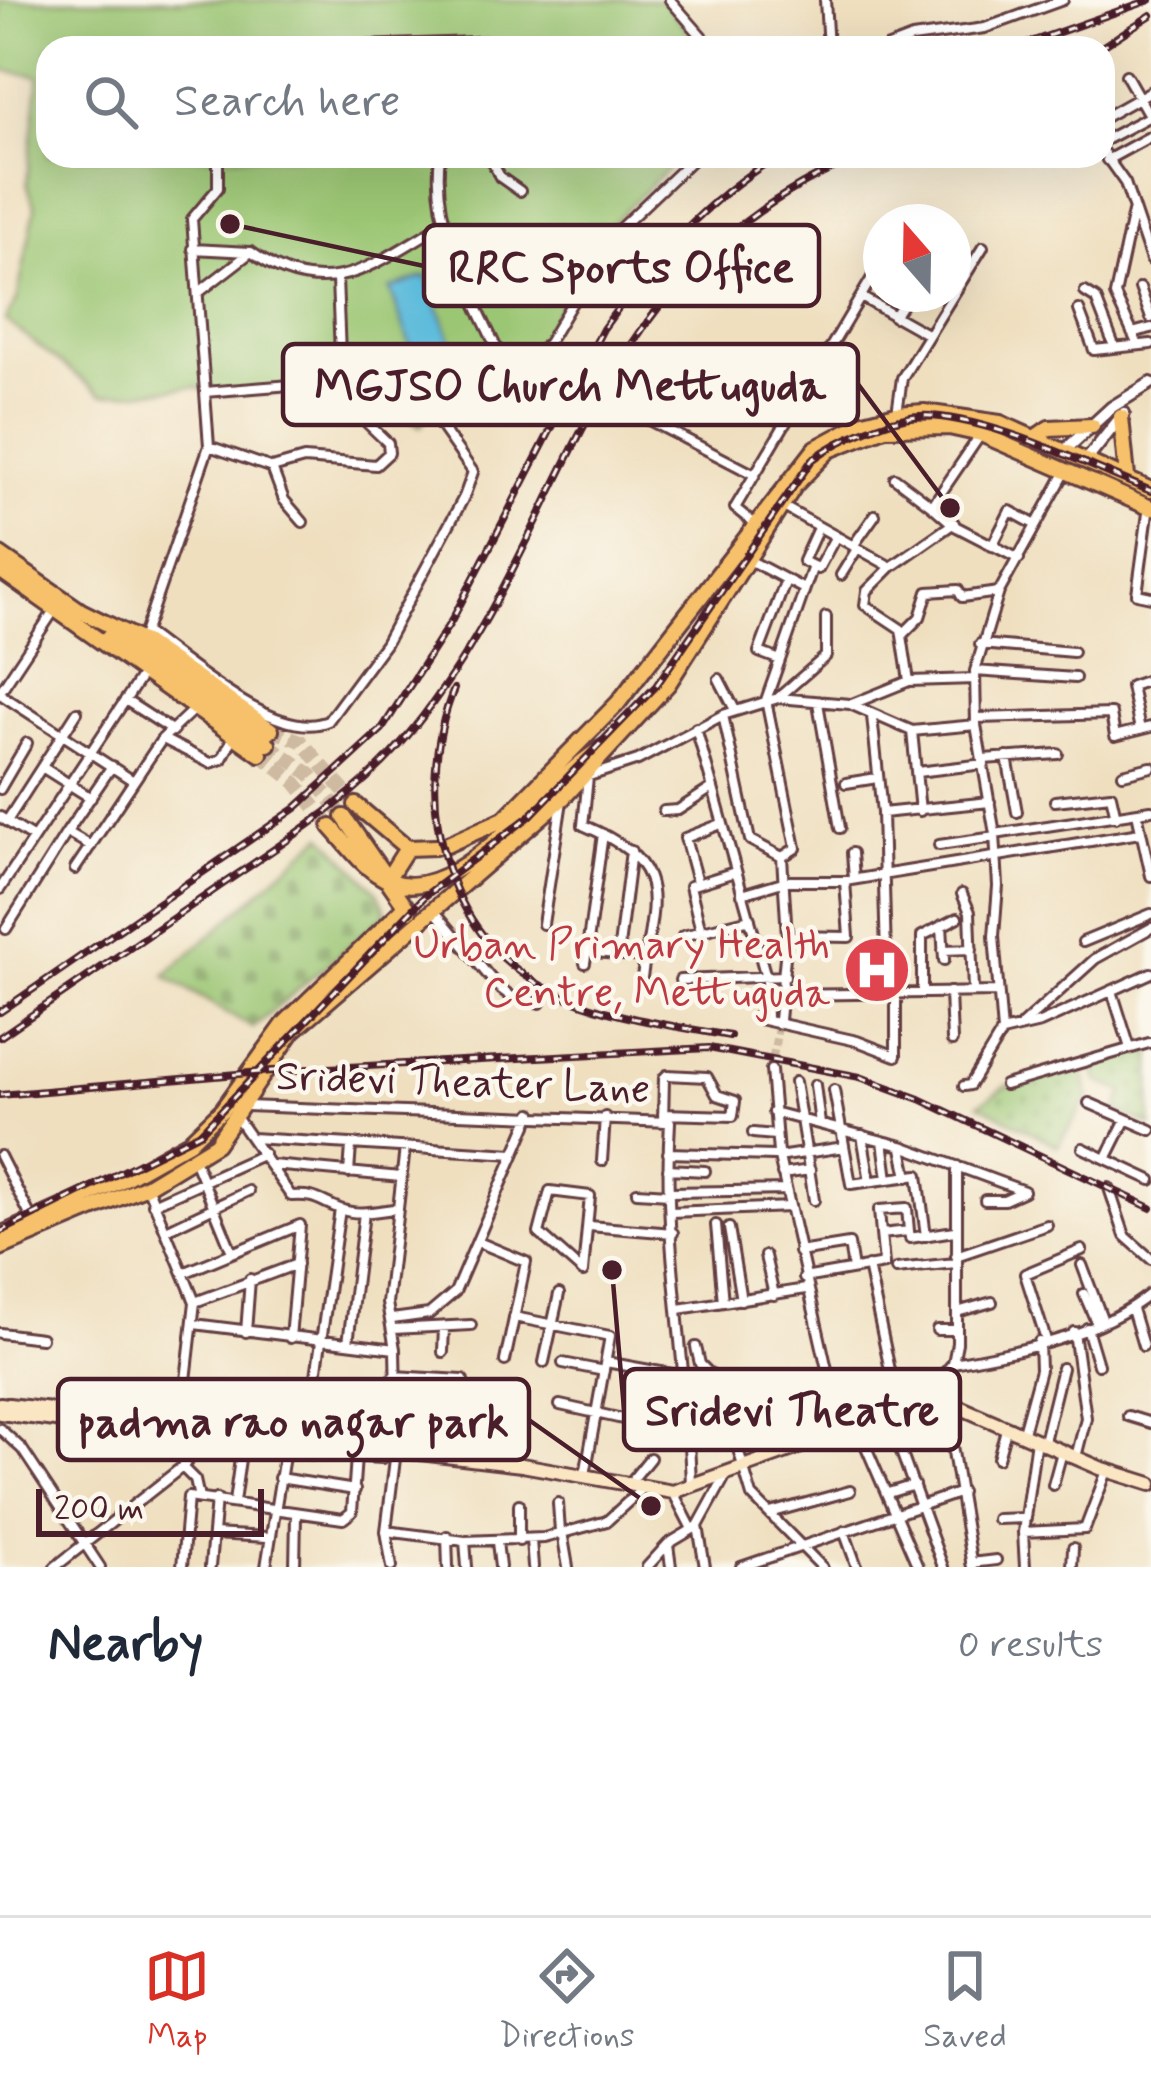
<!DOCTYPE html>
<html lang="en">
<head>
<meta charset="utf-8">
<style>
	body { margin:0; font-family:Mynerve,sans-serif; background:#f6f6f7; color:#1f2937 }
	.compass { position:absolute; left:863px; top:204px; width:108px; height:108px; border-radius:50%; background:#fff; box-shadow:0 12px 48px #0002; rotate:340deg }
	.scale { position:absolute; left:36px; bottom:30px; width:228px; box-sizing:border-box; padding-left:12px; border:6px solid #4a1f2b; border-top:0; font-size:33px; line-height:42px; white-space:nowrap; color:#4a1f2b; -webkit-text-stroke:9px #fbf7ec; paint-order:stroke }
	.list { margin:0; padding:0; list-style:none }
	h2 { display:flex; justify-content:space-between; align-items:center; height:156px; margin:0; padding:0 48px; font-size:51px }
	h2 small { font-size:39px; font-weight:400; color:#747a83 }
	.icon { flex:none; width:66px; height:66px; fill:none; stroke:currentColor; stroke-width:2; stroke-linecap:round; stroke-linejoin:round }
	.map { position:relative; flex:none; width:1151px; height:1567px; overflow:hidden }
	.search { position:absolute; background:#fff; box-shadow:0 12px 48px #0002; left:36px; right:36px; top:36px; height:132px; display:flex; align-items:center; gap:30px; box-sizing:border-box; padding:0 42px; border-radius:36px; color:#747a83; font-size:45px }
	.sheet { height:348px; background:#fff }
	nav { display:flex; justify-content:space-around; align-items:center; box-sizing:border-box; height:168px; border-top:3px solid #e0e1e3; background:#fff; font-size:33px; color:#747a83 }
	nav a { display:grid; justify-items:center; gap:6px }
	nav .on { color:#d93025 }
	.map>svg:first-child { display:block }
	.green { fill:url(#green-dots); stroke:#72724f; stroke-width:3 }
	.cemetery { fill:url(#cemetery-stones); stroke:#72724f; stroke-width:3 }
	.pitch { fill:#9bc673; stroke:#72724f; stroke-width:3 }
	.water { fill:#5dbbdb; stroke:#546d83; stroke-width:3 }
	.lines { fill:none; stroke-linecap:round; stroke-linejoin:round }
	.minor-tunnel { stroke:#ceb9a1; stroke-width:8; stroke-dasharray:8 4; stroke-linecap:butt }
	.primary-tunnel { stroke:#ceb9a1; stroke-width:14; stroke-dasharray:14 7; stroke-linecap:butt }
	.minor-casing { stroke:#633c41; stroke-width:14 }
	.tertiary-casing { stroke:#633c41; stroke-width:16 }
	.secondary-casing { stroke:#633c41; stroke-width:18 }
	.primary-casing { stroke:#633c41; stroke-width:20 }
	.minor { stroke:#fff; stroke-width:8 }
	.tertiary { stroke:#fff; stroke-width:10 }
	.secondary { stroke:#fbe6c4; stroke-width:12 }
	.primary { stroke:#f6c16b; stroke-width:14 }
	.rail-casing { stroke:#4a1f2b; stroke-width:8 }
	.rail { stroke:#fbf7ec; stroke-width:3; stroke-dasharray:9; stroke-linecap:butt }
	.labels { text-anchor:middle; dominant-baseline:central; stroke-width:9; stroke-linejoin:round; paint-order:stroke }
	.health-label { font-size:42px; fill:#be3a42; stroke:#fbf7ec; text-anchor:end }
	.street-label { font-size:42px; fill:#4a1f2b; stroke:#fbf7ec }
	.leader { fill:none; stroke:#4a1f2b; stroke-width:4.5 }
	.callout-dot { fill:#4a1f2b; stroke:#fbf7ec; stroke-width:4.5 }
	.callout { fill:#fbf7ec; stroke:#4a1f2b; stroke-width:4.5 }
	.callout-label { font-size:45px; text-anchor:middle; font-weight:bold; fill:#4a1f2b }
</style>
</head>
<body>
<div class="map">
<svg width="1151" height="1567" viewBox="0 0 1151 1567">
	<defs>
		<pattern id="green-dots" width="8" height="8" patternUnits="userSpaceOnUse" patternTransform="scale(3)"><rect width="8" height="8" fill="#9bc673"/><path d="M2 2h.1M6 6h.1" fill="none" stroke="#80a05f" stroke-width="1.8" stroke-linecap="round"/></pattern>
		<pattern id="cemetery-stones" width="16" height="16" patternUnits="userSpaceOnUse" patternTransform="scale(3)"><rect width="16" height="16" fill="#9bc673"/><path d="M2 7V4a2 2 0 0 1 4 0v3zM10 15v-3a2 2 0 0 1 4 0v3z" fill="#80a05f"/></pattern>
	</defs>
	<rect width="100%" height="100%" fill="#fbf7ec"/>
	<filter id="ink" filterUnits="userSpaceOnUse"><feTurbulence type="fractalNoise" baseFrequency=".00833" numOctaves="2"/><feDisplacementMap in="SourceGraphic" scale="24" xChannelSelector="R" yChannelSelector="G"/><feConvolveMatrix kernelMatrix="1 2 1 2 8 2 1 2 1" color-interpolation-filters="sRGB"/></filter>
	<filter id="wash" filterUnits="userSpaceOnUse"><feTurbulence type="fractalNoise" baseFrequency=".004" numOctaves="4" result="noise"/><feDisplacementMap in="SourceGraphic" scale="48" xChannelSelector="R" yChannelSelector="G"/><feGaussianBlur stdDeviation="2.7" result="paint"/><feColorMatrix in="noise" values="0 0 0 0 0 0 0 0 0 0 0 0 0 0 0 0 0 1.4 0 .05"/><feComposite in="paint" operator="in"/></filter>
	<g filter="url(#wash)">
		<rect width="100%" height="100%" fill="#efdfbf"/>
		<path class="green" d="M 1151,1044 L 1151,1126 L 1116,1111 L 1124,1092 L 1097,1081 L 1091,1064 Z
			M 1082,1065 L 1089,1097 L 1058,1146 L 979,1104 L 1007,1086 Z"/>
		<path class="cemetery" d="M 323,835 L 378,892 L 387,913 L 253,1028 L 165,976 Z"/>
		<path class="pitch" d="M 0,0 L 663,0 L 702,48 L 48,48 L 48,156 L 681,156 L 608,227 L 536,346 L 437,403 L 420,426 L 373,389 L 215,395 L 196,387 L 102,395 L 5,320 L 17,300 L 35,208 L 27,183 L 39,76 L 0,70 Z"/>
		<path class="water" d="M 426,276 L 456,353 L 463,351 L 467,362 L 422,378 L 390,289 Z"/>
	</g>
	<g filter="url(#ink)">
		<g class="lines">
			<path class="minor-tunnel" d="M 771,1070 L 779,1020"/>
			<path class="primary-tunnel" d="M 271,730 L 301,741 L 356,805
				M 268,744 L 311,775 L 344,817
				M 260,754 L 295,782 L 331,827"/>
			<g class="minor-casing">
				<path id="minor" d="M 670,0 L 712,48
					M 825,0 L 828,48
					M 305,48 L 501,41
					M 886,48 L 912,38 L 985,28 L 1063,0
					M 1126,75 L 1150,117
					M 1103,118 L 1151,91
					M 1103,141 L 1150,116
					M 1103,152 L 1125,183 L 1151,260
					M 440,156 C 430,232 479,306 509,375
					M 489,156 L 500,177 L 520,191
					M 1107,160 L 1151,136
					M 1133,212 L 1115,295 L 1137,343
					M 193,249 L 250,252
					M 1140,288 L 1151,318
					M 1085,292 L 1096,299 L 1113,343
					M 198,293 L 251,252 C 327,307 374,264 443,224
					M 861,297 L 927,334
					M 1079,310 L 1094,350 L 1151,344
					M 894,317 L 909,294
					M 1132,333 L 1151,328
					M 719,372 L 789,415
					M 341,375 L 389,378 L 420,391 L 498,350
					M 205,392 L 341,381 L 337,279
					M 897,413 L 902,378 L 983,247
					M 641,416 L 753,474
					M 209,446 L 272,468 L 284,500 L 303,522
					M 272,468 L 304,459 L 376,465 L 389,453 L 388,443 L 365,421
					M 895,478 L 932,506 L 981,434
					M 782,506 L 891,567 L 954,523
					M 932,506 L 955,526 L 1019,559
					M 1148,513 L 1137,594 L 1151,597
					M 755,524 L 735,508 L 876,271
					M 853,546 L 875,515
					M 992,546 L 1010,511 L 1036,525
					M 747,559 L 804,589
					M 813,566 L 803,561 L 818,528
					M 891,567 L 867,591 L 865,605 L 901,629 L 909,681
					M 841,575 L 857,549
					M 145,632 C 186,661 277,743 328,721 L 385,644 L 464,497 L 473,472 L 440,425 L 442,413 L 529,364 L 548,343 L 611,237 L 696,156
					M 144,634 L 209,446 L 192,219 L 218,188 L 218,156
					M 903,634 L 920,617 L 928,592 L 958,590 L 962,597 L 999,592
					M 980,644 L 1073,652
					M 780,660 L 759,652 L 786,580
					M 975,671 L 1075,678
					M 719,679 L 735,710
					M 0,692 L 55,609
					M 0,694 L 132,780
					M 779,697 L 826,656 L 826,617
					M 125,700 L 173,731
					M 818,703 L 840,828
					M 852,704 L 909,681 L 975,679
					M 723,715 L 750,840 L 782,857 L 787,936 L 779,1020
					M 872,716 L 882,813 L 887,993
					M 977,718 L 1111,714 L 1115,736 L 1151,727
					M 696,728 L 766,977 L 767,1020
					M 1140,730 L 1131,686 L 1146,681
					M 912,731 L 920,811
					M 163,739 L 210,763 L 222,759 L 233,738
					M 1007,757 L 1017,812
					M 983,759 L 1058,754
					M 42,767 L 91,798
					M 917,772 L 984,764
					M 1123,774 L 1151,767
					M 586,777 L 638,760 L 723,715 L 778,698 L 850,704 L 912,731 L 976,725
					M 588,777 L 583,825 C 678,865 652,902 641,984
					M 846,783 L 877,778
					M 0,789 L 27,743
					M 1055,801 L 1111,795 L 1116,817
					M 664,811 L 678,810 L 712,788
					M 882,813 L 990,802
					M 1137,813 L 1151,876
					M 0,817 L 32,837
					M 7,821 L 77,712
					M 995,834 L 1151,810
					M 939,845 L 995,837
					M 91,846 L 67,832 L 112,766
					M 852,853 L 854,879
					M 782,857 L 796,848 L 766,700 L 813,566 L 818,569 L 836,536
					M 75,869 L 162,739 L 194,709
					M 697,882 L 685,838 L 721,824
					M 0,889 L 144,672
					M 742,894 L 786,881 L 845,881 L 1140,833
					M 962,894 L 970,912 L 973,991
					M 433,909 L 497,986 L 512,997 L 540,1003
					M 543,924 L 562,801
					M 942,925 L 944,960
					M 6,929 L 67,832
					M 701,931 L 690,886 L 735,872
					M 683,936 L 750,919
					M 787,936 L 849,937 L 845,881
					M 1083,942 L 1151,914
					M 943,950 L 972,949
					M 587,951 L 644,957
					M 618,955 L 631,851
					M 585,963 L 603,834
					M 680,980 L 785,976
					M 922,991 L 922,936 L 957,918
					M 950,992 L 952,1041
					M 1113,994 L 1130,1048
					M 784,995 L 997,992
					M 755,1018 L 857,1041 L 896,1056 L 896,961
					M 1022,1025 L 1095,959 L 1151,928
					M 1002,1032 L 1040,1023 L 1151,973
					M 771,1070 L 778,1153 L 841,1431
					M 795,1082 L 814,1200
					M 815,1085 L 820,1124
					M 1005,1085 L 1149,1043
					M 964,1086 L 970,1085 L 1002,1032 L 994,936 L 998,886 L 995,834 L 976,725 L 975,671 L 999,592 L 1065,473
					M 834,1090 L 851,1184 L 918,1175 L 926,1236
					M 1089,1103 L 1151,1130
					M 246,1106 L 670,1122 C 662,1243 688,1365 691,1487
					M 773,1112 L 902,1146 L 1024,1191 L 1004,1200 L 985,1200
					M 234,1114 L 291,1196 C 316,1194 319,1201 340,1209 C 357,1216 377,1211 394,1209
					M 663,1122 L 664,1078 L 667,1075 L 707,1077 L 717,1095 L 735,1101 L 733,1116 L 663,1114
					M 753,1133 L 775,1135
					M 862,1135 L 870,1181
					M 252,1138 L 514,1154
					M 883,1141 L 888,1179
					M 902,1148 L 908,1177
					M 1083,1148 L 1106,1159 L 1126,1119
					M 668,1153 L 774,1156
					M 0,1156 L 32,1219
					M 778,1157 L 844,1147
					M 194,1159 L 232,1252
					M 1106,1159 L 1151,1180
					M 602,1161 L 605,1117
					M 272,1165 L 401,1177
					M 668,1169 L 705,1171
					M 349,1173 L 351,1146
					M 782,1174 L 810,1170
					M 147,1186 L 195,1302 L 181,1424
					M 1109,1188 L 1125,1236 L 1151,1259
					M 550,1191 L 590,1196 L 583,1272 L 539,1233 Z
					M 637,1192 L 669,1194
					M 669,1192 L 786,1190
					M 153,1204 L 264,1154
					M 671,1212 L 789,1207
					M 716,1225 L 723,1302
					M 589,1226 L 673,1233
					M 729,1228 L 741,1300
					M 166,1230 L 248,1191
					M 881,1234 L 879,1210 L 907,1208 L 909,1231
					M 478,1242 L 526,1262 L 505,1361
					M 799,1252 L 849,1244 L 853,1269
					M 765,1256 L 774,1295
					M 956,1256 L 1047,1225
					M 1082,1265 L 1103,1321
					M 868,1266 L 898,1408
					M 896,1269 L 956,1263
					M 186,1272 L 300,1225 L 290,1338
					M 804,1278 L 884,1264 L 881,1234 L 909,1231 L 910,1238 L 954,1231
					M 1084,1294 L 1097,1324
					M 195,1302 L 297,1264
					M 679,1309 L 806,1289
					M 1132,1309 L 1143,1346
					M 957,1312 L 992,1302
					M 514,1317 L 610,1336 L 585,1475
					M 392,1319 L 429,1314 L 455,1292 L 532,1113
					M 194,1324 L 395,1349
					M 1087,1328 L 1098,1365
					M 393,1329 L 471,1325
					M 937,1330 L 957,1330
					M 246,1332 L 250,1279
					M 1074,1332 L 1086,1418 L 1076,1457
					M 0,1333 L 41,1338
					M 1046,1340 L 1025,1274 L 1082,1250
					M 348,1343 L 364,1213
					M 696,1347 L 700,1364 L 718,1382 L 752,1496 L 822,1567
					M 443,1352 L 444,1327
					M 544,1362 L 559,1294
					M 606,1362 L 688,1377
					M 563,1363 L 604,1371
					M 953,1363 C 1018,1352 1099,1336 1151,1293
					M 394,1376 L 463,1380
					M 927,1393 L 953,1363 L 957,1343 L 957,1166
					M 945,1403 L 972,1567
					M 560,1405 L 645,1424
					M 888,1416 L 943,1567
					M 1128,1416 L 1151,1423
					M 857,1426 L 918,1567
					M 0,1429 L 22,1449 L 100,1567
					M 1023,1432 L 1040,1370 L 1039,1342
					M 307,1439 L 340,1209
					M 1044,1441 L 1062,1368
					M 998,1458 L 1007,1426
					M 182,1467 L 195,1480 L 199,1498
					M 279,1478 L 355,1490
					M 629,1484 L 650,1458
					M 1053,1485 L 1062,1452
					M 673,1492 L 692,1529
					M 888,1493 L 914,1485
					M 234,1502 L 240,1459
					M 558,1503 L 560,1532
					M 519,1504 L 519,1541
					M 770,1513 L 850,1491
					M 997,1519 L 1026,1518
					M 698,1526 L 705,1567
					M 386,1531 L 465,1541 L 544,1538 L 607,1521 L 643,1488
					M 844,1531 L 857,1567
					M 562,1532 L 568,1567
					M 1023,1532 L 1085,1529 L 1107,1471
					M 213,1534 L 267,1537
					M 447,1536 L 448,1567
					M 531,1540 L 533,1567
					M 465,1541 L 467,1567
					M 497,1542 L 500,1567
					M 668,1545 L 671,1567
					M 971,1563 L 996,1560
					M 55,1567 L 182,1467 L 206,1441
					M 182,1567 L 188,1497 L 343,1519 L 352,1512 L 356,1457
					M 210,1567 L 216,1499
					M 266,1567 L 285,1450
					M 295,1567 L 296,1515
					M 392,1567 L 386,1531 L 397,1443 L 395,1349 L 387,1303 L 405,1148
					M 647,1567 L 668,1544 L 698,1526 L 726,1475
					M 741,1567 L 961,1492
					M 1025,1567 L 1023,1532 L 1036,1440
					M 1072,1567 L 1073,1548"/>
			</g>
			<g class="tertiary-casing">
				<path id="tertiary" d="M 1063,452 L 1112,407 L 1151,383
					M 1085,462 L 1124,413"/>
			</g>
			<g class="secondary-casing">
				<path id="secondary" d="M 0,1404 L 522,1465 L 673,1492 L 888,1415 L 927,1393 L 1100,1468 L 1151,1484
					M 0,1413 L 306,1452 L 382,1456"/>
			</g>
			<g class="primary-casing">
				<path id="primary" d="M 1121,417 L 1127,477
					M 1033,439 L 1049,428 L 1092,426
					M 0,555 L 81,611 L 142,641 L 271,730
					M 0,570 L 260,754
					M 108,637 L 135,650 L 268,744
					M 356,805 L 407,848 L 436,847
					M 344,817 L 409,911
					M 331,827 C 345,842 360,863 377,874 C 450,926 544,777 606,746
					M 446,845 L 504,819 L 618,703 L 816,448 L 864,422 L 896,414 L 924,412 L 1000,423 L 1151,490
					M 388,878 L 407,848
					M 0,1235 L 120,1181 L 189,1142 L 222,1110 L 285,1023 L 405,907
					M 0,1248 L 147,1186 L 216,1144 L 293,1031 L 563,798 L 668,684 L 795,485 L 829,450 L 885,428 L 949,427 L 981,434 L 1151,508"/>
			</g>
			<use href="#minor" class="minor"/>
			<use href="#tertiary" class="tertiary"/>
			<use href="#secondary" class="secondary"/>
			<use href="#primary" class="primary"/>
			<g class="rail-casing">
				<path id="rail" d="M 1014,48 L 1150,0
					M 1100,48 L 1151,15
					M 454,689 C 411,793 441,939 552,991 C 607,1018 670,1025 730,1036
					M 0,1012 L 296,808 L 382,729 L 452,620 L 603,329 C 651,261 706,200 777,156
					M 0,1037 C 72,987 145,938 217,888 C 286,841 361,795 413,729 C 580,519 577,276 860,156
					M 0,1095 L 272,1071 L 709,1048 L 860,1077 L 920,1099 L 1151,1208
					M 0,1232 L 200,1133 L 426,895 L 530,816 L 656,686 L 812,460 C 839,439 897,413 931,416 C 1002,422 1085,464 1151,491"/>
			</g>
			<use href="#rail" class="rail"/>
		</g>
	</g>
	<defs>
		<g id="hospital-disc" transform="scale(3.45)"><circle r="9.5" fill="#e0444e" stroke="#fbf7ec"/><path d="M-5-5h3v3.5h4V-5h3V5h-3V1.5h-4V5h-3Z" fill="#fff"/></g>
	</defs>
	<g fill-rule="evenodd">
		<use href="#hospital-disc" x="877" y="970"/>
	</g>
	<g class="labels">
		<g class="health-label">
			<text x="830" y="946">Urban Primary Health<tspan x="830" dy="48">Centre, Mettuguda</tspan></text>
		</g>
		<g class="street-label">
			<text transform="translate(463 1084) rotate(2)">Sridevi Theater Lane</text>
		</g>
	</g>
	<path class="leader" d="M230 224L424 266M950 508L858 384M612 1270L624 1409M651 1506L529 1420"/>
	<g class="callout-dot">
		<circle cx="230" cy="224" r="12"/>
		<circle cx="950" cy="508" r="12"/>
		<circle cx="612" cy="1270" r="12"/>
		<circle cx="651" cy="1506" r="12"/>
	</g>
	<g class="callout">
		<rect x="424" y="225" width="395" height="81" rx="12"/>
		<rect x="283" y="344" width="575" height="81" rx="12"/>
		<rect x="624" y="1369" width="336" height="81" rx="12"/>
		<rect x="58" y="1379" width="471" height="81" rx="12"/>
	</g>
	<g class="callout-label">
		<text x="621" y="282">RRC Sports Office</text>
		<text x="570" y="400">MGJSO Church Mettuguda</text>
		<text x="792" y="1425">Sridevi Theatre</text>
		<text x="293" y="1436">padma rao nagar park</text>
	</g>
</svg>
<svg class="compass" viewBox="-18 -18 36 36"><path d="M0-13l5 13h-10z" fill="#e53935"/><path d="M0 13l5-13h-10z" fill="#747a83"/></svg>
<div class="scale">200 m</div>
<div class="search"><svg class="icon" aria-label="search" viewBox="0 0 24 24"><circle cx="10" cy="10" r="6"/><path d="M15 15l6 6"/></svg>Search here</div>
</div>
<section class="sheet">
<h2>Nearby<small>0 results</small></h2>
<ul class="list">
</ul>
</section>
<nav>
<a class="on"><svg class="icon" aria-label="map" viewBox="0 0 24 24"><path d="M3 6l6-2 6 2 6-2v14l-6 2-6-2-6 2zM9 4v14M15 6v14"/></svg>Map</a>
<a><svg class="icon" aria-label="directions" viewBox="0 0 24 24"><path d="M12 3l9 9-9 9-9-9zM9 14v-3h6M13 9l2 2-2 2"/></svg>Directions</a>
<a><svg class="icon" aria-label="saved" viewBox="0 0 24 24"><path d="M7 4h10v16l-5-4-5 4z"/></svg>Saved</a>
</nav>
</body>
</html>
